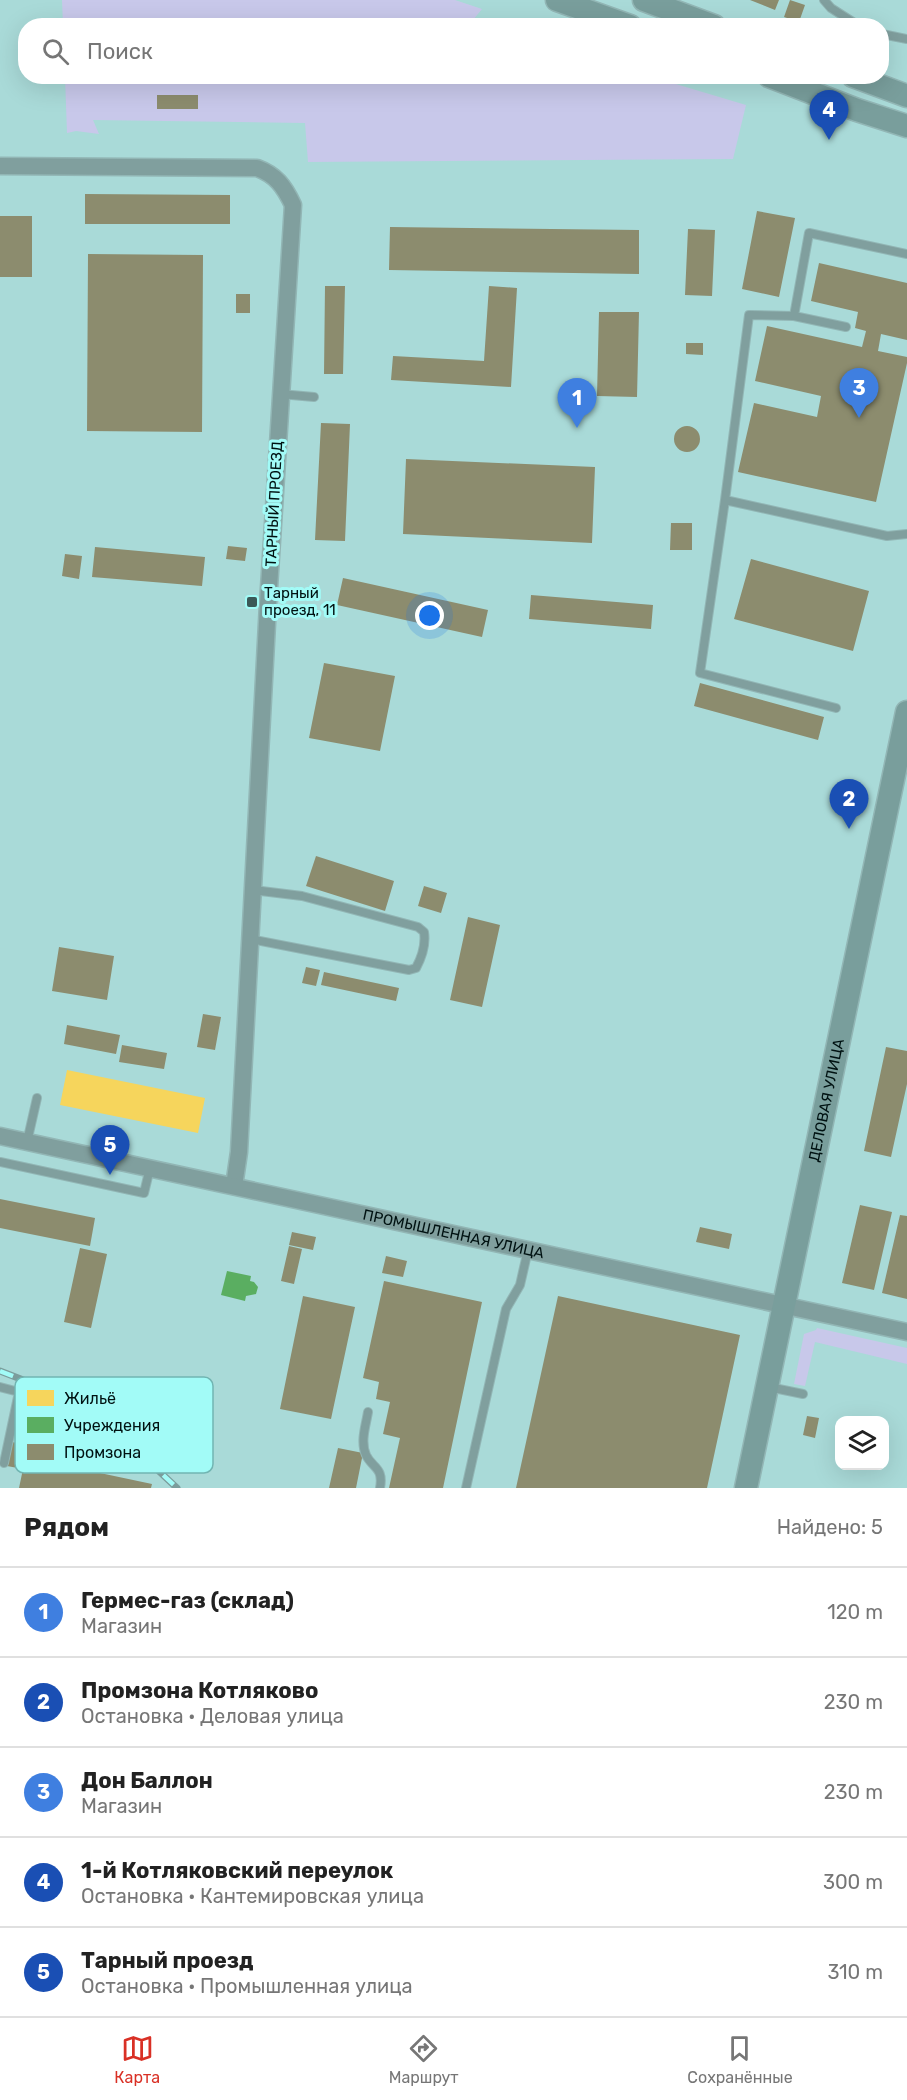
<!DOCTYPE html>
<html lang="ru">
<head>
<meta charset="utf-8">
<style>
	body { margin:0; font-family:Rubik,sans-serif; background:#f6f6f6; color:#222 }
	.controls { position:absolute; right:18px; bottom:18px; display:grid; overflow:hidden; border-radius:12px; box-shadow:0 6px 24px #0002 }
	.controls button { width:54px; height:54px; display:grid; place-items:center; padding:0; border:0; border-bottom:2px solid #e0e0e0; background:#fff; color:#222; font:30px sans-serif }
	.you { position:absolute; left:430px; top:616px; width:21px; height:21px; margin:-15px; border:4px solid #fff; border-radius:50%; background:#1a73e8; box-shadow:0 0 0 9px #1a73e833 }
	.badge { display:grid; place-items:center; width:39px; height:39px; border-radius:50%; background:#d93025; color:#fff; font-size:20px; font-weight:700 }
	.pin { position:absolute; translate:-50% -50px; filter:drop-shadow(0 2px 3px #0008) }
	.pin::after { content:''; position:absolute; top:32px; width:21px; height:18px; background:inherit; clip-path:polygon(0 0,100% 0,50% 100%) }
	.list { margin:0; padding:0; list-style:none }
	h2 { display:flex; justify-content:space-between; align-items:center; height:78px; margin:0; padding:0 24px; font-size:26px }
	h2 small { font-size:20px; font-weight:400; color:#767676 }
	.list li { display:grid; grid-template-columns:39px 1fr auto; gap:18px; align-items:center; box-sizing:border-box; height:90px; padding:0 24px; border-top:2px solid #e0e0e0 }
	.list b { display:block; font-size:22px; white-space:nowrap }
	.list p { margin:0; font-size:20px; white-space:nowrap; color:#767676 }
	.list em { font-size:20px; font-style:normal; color:#767676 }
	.icon { flex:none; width:33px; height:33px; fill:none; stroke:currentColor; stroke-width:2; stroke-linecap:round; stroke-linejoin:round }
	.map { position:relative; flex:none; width:907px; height:1488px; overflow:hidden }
	.search { position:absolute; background:#fff; box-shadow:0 6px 24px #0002; left:18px; right:18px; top:18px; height:66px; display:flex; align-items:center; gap:15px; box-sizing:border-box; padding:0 21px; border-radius:24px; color:#767676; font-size:22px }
	.sheet { height:528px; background:#fff }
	nav { display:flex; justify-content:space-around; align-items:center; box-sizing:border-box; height:84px; border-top:2px solid #e0e0e0; background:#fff; font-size:16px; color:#767676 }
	nav a { display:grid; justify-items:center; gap:3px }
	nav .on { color:#d93025 }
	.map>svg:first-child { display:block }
	.green { fill:#c8c8ea }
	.homes { fill:#f6d55c }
	.public { fill:#5aae61 }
	.industry { fill:#8c8c6e }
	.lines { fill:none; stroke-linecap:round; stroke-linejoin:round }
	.lane-casing { stroke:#92b6b5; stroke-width:10 }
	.street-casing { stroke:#92b6b5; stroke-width:19 }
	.secondary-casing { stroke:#92b6b5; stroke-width:25 }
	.lane { stroke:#809f9e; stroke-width:8 }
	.street { stroke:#809f9e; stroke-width:16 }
	.secondary { stroke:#799e9c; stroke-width:22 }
	.rail-casing { stroke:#7b9d9c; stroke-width:7 }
	.rail { stroke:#a2fbf7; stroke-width:4.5; stroke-dasharray:14; stroke-linecap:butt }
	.poi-dot { fill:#3b5857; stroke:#a2fbf7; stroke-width:2 }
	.labels { text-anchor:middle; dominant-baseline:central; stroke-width:6; stroke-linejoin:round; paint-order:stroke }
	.street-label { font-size:15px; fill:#001212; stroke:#a2fbf7 }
	.poi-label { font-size:15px; fill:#001212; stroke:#a2fbf7; text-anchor:start }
	.key { fill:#a2fbf7; stroke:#71b5b2; stroke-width:1.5 }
	.key-label { font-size:16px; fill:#001212 }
</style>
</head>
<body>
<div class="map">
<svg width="907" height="1488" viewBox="0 0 907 1488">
	<rect width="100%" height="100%" fill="#a9dad8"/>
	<path class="green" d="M 62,0 L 455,0 L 482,9 L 473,20 L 489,25 L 63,25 Z
		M 649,76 L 746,105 L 733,159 L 308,162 L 305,123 L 93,120 L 99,134 L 76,131 L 67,133 L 65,77 Z
		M 817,1328 L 907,1348 L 907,1364 L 815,1342 L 805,1386 L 794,1384 L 804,1334 L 816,1330 Z"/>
	<path class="homes" d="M 67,1070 L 205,1098 L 198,1133 L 60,1105 Z"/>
	<path class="public" d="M 227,1271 L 251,1276 L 250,1281 L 254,1282 L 258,1287 L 256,1294 L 246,1296 L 245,1301 L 221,1295 Z"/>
	<path class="industry" d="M 750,0 L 779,0 L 775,10 Z
		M 790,0 L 805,5 L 799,22 L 784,17 Z
		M 157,95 L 198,95 L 198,109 L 157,109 Z
		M 85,194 L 230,195 L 230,224 L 85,224 Z
		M 757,211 L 795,218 L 779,297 L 742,289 Z
		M 0,216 L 32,216 L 32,277 L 0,277 Z
		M 390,227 L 639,230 L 639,274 L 389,270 Z
		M 688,229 L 715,230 L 712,296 L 685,295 Z
		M 88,254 L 203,255 L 202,432 L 87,431 Z
		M 819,263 L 907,283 L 907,340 L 881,334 L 878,351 L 907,357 L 907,363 L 876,502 L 738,472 L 754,403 L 817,417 L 821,396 L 755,381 L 767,326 L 862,347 L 866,331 L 855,328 L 858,312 L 811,301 Z
		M 325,286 L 345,286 L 343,374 L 324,374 Z
		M 489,286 L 517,288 L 511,387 L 391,380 L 393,356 L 484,361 Z
		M 236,294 L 250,294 L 250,313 L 236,313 Z
		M 599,312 L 639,312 L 637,397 L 597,396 Z
		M 686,343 L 703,343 L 703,355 L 686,354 Z
		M 321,423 L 350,424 L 345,541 L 315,540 Z
		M674 439a13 13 0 1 1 26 0a13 13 0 1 1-26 0Z
		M 406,459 L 595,467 L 592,543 L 403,534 Z
		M 671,523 L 692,523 L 692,550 L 670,550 Z
		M 228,546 L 247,548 L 245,561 L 226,559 Z
		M 95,547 L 205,557 L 202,586 L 92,577 Z
		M 65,554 L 82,556 L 79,579 L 62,576 Z
		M 751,559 L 869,591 L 853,651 L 734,619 Z
		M 343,578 L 488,610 L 482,637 L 337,605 Z
		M 531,595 L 653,605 L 651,629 L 529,619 Z
		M 324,663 L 395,676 L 380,751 L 309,738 Z
		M 700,683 L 824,717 L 818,740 L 694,706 Z
		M 316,856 L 394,881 L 385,911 L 306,886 Z
		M 424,886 L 447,893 L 441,913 L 418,906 Z
		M 468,917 L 500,925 L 482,1007 L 450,1000 Z
		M 59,947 L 114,956 L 107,1000 L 52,991 Z
		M 306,967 L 320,970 L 316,986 L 302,983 Z
		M 324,972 L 399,988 L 396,1001 L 321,985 Z
		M 203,1014 L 221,1017 L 215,1050 L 197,1047 Z
		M 67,1025 L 120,1035 L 116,1054 L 64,1044 Z
		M 122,1045 L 167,1053 L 164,1069 L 119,1062 Z
		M 886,1047 L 907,1051 L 907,1084 L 891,1157 L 864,1151 Z
		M 0,1199 L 95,1218 L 90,1246 L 0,1228 Z
		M 860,1205 L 892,1212 L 874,1290 L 842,1283 Z
		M 900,1215 L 907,1216 L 907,1299 L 882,1293 Z
		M 700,1227 L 732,1234 L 729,1249 L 696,1242 Z
		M 292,1232 L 316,1237 L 313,1250 L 289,1245 Z
		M 289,1246 L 302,1249 L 294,1284 L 281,1281 Z
		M 80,1248 L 107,1254 L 91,1328 L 64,1322 Z
		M 386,1256 L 407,1261 L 403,1277 L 382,1273 Z
		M 384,1281 L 482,1302 L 443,1488 L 389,1488 L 400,1438 L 383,1434 L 390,1402 L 376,1399 L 379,1382 L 363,1378 Z
		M 303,1296 L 355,1307 L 331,1419 L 280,1409 Z
		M 558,1296 L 740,1335 L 707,1488 L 516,1488 Z
		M 807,1416 L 819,1418 L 815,1438 L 803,1435 Z
		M 31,1430 L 105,1446 L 100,1473 L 152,1484 L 151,1488 L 19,1488 L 23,1469 L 7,1466 L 12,1442 L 27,1445 Z
		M 338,1448 L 363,1453 L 356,1488 L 329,1488 Z"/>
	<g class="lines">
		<g class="lane-casing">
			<path id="lane" d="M 824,0 L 831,8 L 859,26
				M 882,34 L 907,39
				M 907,254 L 809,233 L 794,316 L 749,315 L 725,500 L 887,536 L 907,534
				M 794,316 L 846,327
				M 280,394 L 314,397
				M 725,500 L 700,673 L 836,708
				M 250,939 L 409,970 L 416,968 C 422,957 426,945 424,932 L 418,927 L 302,896 L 253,890
				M 27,1142 L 37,1098
				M 0,1162 L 144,1193 L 150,1168
				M 0,1387 L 19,1392 L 4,1463
				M 769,1387 L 803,1394
				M 19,1392 C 62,1409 96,1432 129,1464
				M 368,1412 C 366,1425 360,1441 366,1455 C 372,1468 384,1467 380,1488
				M 466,1488 L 506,1309 L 520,1285 L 528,1250"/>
		</g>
		<g class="street-casing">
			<g id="street">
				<path d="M 0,166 L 257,168 C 276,175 284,186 293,205 L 268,604 L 239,1152 L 234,1186"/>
				<path id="s1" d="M 0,1136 L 907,1332"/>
			</g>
		</g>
		<g class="secondary-casing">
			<g id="secondary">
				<path d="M 557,0 L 630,26"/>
				<path d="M 644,0 L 714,26"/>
				<path d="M 769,76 L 857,110 L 907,126"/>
				<path d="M 853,76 L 907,96"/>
				<path id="s2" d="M 746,1488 L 907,712"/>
			</g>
		</g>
		<use href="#lane" class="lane"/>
		<use href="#street" class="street"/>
		<use href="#secondary" class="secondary"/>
		<g class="rail-casing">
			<path id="rail" d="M 0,1371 L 57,1393 L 115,1430 L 177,1488"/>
		</g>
		<use href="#rail" class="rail"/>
	</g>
	<rect class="poi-dot" x="246" y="596" width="12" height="12" rx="3"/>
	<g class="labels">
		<g class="street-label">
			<text transform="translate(274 504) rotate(-87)">ТАРНЫЙ ПРОЕЗД</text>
			<text stroke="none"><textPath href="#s2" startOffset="396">ДЕЛОВАЯ УЛИЦА</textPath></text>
			<text stroke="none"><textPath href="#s1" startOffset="464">ПРОМЫШЛЕННАЯ УЛИЦА</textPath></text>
		</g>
		<g class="poi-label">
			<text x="264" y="593">Тарный<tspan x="264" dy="17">проезд, 11</tspan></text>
		</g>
	</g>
	<rect x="15" y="1377" width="198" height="96" rx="9" class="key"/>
	<rect x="27" y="1390" width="27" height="16" fill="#f6d55c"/>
	<rect x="27" y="1417" width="27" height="16" fill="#5aae61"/>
	<rect x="27" y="1444" width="27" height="16" fill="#8c8c6e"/>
	<g class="key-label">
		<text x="64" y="1404">Жильё</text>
		<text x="64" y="1431">Учреждения</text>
		<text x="64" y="1458">Промзона</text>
	</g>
</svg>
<div class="controls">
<button><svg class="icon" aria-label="layers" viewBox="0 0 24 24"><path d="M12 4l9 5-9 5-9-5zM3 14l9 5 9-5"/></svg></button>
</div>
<div class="you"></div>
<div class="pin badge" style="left:577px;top:428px;background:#3f7fe0">1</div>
<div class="pin badge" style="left:849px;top:829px;background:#1a4fb4">2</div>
<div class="pin badge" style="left:859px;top:418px;background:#3f7fe0">3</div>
<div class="pin badge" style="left:829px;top:140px;background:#1a4fb4">4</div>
<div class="pin badge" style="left:110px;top:1175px;background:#1a4fb4">5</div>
<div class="search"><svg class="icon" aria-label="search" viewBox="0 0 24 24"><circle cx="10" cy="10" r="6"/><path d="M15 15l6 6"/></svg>Поиск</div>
</div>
<section class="sheet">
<h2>Рядом<small>Найдено: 5</small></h2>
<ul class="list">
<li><span class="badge" style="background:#3f7fe0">1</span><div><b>Гермес-газ (склад)</b><p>Магазин</p></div><em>120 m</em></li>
<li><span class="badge" style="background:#1a4fb4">2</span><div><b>Промзона Котляково</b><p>Остановка · Деловая улица</p></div><em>230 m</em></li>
<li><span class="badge" style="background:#3f7fe0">3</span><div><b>Дон Баллон</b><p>Магазин</p></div><em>230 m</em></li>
<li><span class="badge" style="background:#1a4fb4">4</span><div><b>1-й Котляковский переулок</b><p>Остановка · Кантемировская улица</p></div><em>300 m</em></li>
<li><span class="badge" style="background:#1a4fb4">5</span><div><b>Тарный проезд</b><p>Остановка · Промышленная улица</p></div><em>310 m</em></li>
</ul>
</section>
<nav>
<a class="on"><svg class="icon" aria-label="map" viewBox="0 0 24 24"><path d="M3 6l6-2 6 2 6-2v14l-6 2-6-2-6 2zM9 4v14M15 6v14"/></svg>Карта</a>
<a><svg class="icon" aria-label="directions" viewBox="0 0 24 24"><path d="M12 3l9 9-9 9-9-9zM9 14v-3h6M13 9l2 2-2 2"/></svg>Маршрут</a>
<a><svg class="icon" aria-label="saved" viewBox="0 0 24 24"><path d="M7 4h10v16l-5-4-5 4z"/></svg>Сохранённые</a>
</nav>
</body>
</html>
